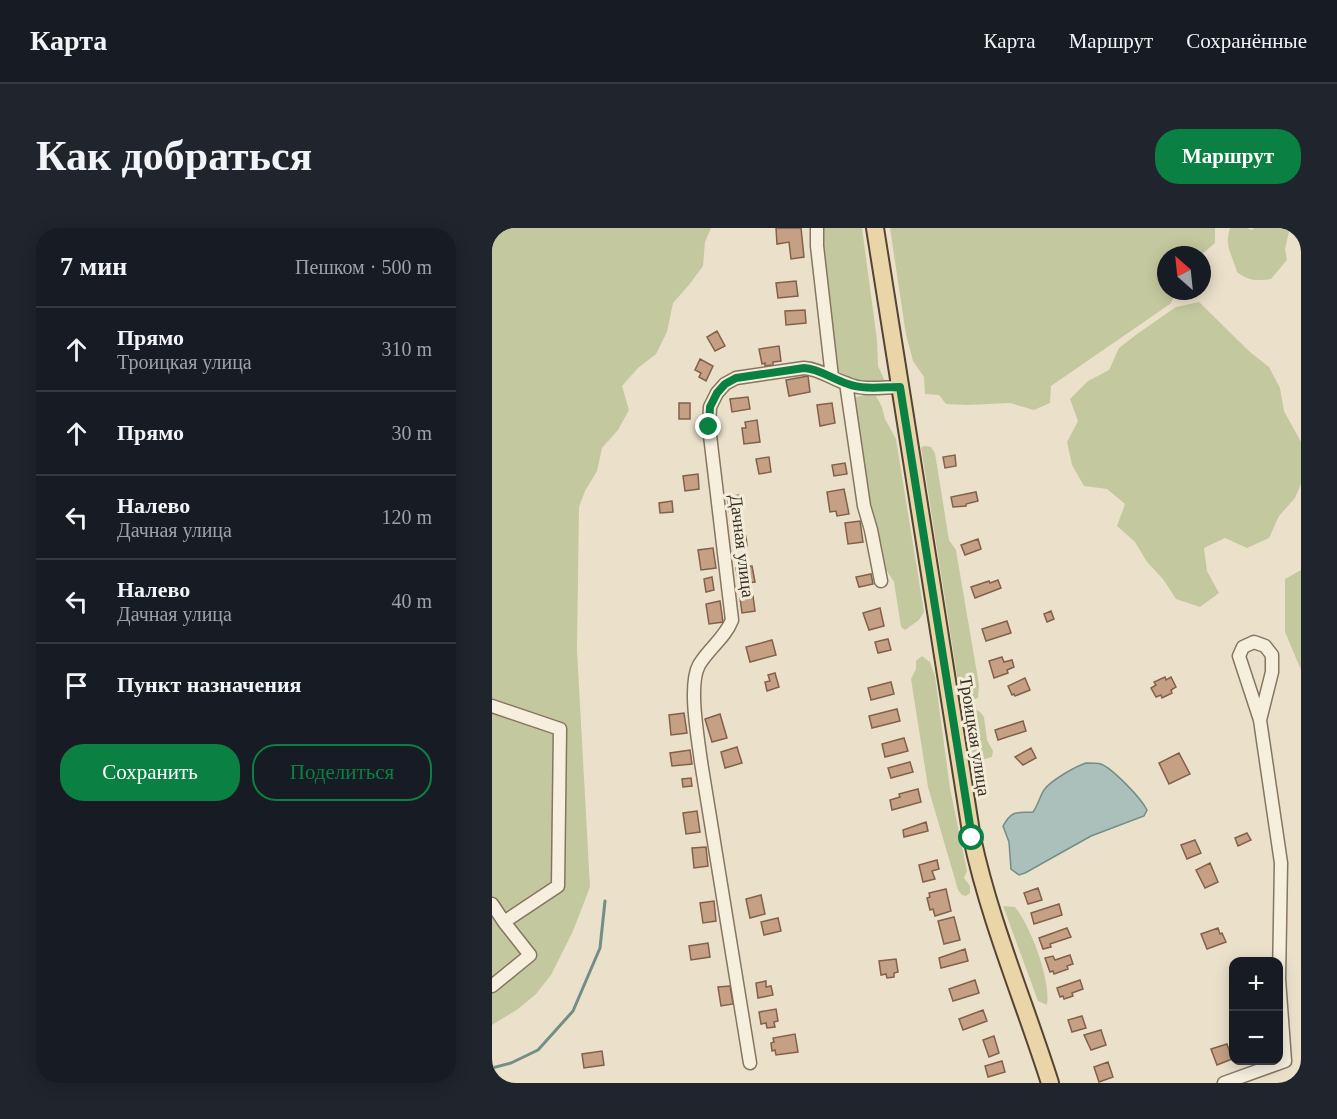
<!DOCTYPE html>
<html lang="ru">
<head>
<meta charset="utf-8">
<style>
	body { margin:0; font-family:Georgia,serif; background:#20242c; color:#f1f3f6 }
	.controls { position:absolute; right:18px; bottom:18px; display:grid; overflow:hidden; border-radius:12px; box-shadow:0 3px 15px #0003 }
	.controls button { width:54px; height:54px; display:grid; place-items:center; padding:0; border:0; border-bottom:2px solid #363941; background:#171b24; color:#f1f3f6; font:30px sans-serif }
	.compass { position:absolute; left:665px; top:18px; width:54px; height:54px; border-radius:50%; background:#171b24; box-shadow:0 3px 15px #0003; rotate:333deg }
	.stop { position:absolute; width:18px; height:18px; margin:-14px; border:4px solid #0b8043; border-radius:50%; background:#fff }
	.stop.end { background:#0b8043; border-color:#fff; box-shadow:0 2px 6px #0008 }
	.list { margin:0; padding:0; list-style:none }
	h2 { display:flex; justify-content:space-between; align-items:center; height:78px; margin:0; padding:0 24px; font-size:26px }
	h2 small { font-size:20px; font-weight:400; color:#9ea1a6 }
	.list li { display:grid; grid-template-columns:39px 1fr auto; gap:18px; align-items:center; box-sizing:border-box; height:84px; padding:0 24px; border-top:2px solid #363941 }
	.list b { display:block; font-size:22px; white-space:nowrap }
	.list p { margin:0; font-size:20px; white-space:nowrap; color:#9ea1a6 }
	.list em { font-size:20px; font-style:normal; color:#9ea1a6 }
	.actions { display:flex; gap:12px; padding:18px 24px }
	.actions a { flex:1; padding:14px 0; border:2px solid #0b8043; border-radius:24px; text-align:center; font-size:21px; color:#0b8043 }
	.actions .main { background:#0b8043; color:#fff }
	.icon { flex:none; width:33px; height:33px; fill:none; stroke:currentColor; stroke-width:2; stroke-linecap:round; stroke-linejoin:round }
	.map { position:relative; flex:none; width:809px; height:855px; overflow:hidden; border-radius:24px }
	header { display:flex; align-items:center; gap:36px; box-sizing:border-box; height:84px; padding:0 30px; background:#171b24; border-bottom:2px solid #363941 }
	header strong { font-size:28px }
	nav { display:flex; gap:33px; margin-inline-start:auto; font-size:21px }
	.intro { display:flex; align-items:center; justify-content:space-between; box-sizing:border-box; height:144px; padding:0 36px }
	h1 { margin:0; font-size:42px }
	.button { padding:15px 27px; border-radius:24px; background:#0b8043; color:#fff; font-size:21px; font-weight:700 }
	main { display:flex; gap:36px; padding:0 36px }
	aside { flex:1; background:#171b24; border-radius:24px; box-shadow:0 3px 15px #0003 }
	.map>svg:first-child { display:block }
	.green { fill:#c4c89f }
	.water { fill:#abc0ba; stroke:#728e87; stroke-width:1.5 }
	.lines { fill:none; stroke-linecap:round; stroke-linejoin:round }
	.stream { stroke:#728e87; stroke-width:3 }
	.building { fill:#c5a085; stroke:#836049; stroke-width:1.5 }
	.minor-casing { stroke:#867561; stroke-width:15 }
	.major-casing { stroke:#554334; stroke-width:20 }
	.minor { stroke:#f6efde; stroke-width:12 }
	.major { stroke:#e9d5a8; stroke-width:16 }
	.route { stroke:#0b8043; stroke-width:8 }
	.labels { text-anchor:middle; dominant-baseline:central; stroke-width:6; stroke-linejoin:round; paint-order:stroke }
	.street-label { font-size:18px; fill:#382d22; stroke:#f3ecda }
</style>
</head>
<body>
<header>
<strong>Карта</strong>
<nav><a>Карта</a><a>Маршрут</a><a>Сохранённые</a></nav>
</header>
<div class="intro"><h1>Как добраться</h1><a class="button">Маршрут</a></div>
<main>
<aside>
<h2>7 мин<small>Пешком · 500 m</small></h2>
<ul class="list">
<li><svg class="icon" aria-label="ahead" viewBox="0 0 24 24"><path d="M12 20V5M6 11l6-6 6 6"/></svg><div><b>Прямо</b><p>Троицкая улица</p></div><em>310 m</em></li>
<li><svg class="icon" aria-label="ahead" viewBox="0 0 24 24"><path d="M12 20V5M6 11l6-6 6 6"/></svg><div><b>Прямо</b></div><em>30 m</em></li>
<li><svg class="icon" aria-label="left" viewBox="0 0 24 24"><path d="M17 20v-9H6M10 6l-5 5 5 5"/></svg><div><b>Налево</b><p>Дачная улица</p></div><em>120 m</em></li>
<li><svg class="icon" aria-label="left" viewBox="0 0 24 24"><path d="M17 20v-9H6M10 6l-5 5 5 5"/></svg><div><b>Налево</b><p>Дачная улица</p></div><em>40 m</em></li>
<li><svg class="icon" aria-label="arrive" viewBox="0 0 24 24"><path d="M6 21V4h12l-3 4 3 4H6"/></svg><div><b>Пункт назначения</b></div></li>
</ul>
<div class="actions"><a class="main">Сохранить</a><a>Поделиться</a></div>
</aside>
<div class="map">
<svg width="809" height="855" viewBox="0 0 809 855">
	<rect width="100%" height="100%" fill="#ebe1cb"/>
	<path class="green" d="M 0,0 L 219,0 L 213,14 L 211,38 L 197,57 L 181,75 L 175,104 L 164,126 L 146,140 L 130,158 L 137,182 L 126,202 L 110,220 L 105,243 L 93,263 L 87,279 L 85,422 L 98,659 L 81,703 L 59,747 L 44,766 L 26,781 L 0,797 Z
		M 332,0 L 370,0 L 385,112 L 386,138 L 392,151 L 390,154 L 370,157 L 344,142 L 328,17 Z
		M 398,0 L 723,0 L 723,15 L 709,27 L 674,27 L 674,63 L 686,63 L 678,76 L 559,158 L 558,175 L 542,182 L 518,175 L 475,177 L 454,176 L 447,167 L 433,166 L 432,149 L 421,133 L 414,107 Z
		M 738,0 L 755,0 L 760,2 L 762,0 L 798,0 L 793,21 L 795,32 L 779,51 C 765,53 756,53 745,44 C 740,26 732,19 738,0 Z
		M 707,74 L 758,124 L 777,139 L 788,160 L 792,183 L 809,214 L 809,256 L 803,270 L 787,288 L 777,310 L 755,320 L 733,310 L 712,320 L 715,343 L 727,365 L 708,379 L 684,371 L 671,351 L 655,334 L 643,314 L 625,298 L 633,276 L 615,261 L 592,258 L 580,237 L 575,214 L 586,193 L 578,171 L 596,153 L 617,142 L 627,120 L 645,106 L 684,79 Z
		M 372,167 L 384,168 L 390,179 L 393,191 L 404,211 L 432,384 L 427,392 L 413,402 L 409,399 L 402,354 L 389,334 L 361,170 Z
		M 433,218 L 439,219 L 443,225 L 457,312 L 464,322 L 487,457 L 486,470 L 474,473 L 470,469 L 467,460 L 429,219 Z
		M 809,342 L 809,442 L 793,404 L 793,351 Z
		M 430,428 L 438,434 L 443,448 L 458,560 L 475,643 L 472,650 L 478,658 L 478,665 L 474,668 L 470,667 L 466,662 L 436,559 L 419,451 L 424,441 L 424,433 Z
		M 483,481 L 488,484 L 492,489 L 495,512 L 501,523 L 500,529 C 490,533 481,530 474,522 C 471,502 462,492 483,481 Z
		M 511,678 L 523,679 C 539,699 559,752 555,777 L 546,773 Z"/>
	<path class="water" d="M 594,535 C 598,535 605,535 609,536 C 621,541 649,570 655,582 L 652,588 L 599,608 L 533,645 L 527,647 L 519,641 L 517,614 L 511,598 C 520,582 524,585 541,584 C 546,577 548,568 552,562 C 558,553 584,538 594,535 Z"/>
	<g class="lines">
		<path class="stream" d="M 0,840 L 19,835 L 46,822 L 81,783 L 108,720 L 113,673"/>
	</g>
	<path class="building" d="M 284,0 L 309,0 L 312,29 L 299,31 L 297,14 L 285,16 Z
		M 304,53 L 306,68 L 286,70 L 284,55 Z
		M 313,82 L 314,95 L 294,97 L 293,83 Z
		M 225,103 L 233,118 L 223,123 L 215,109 Z
		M 287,118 L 289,133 L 281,134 L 281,137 L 273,138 L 273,135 L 270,136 L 267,121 Z
		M 208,131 L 221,138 L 214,153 L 207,149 L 209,145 L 203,142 Z
		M 316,148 L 318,164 L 297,168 L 294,152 Z
		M 256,169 L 258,181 L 240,184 L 238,171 Z
		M 187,175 L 198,175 L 198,191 L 187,191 Z
		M 340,175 L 343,195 L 328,198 L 325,177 Z
		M 265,192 L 268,214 L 252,216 L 250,200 L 254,200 L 253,194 Z
		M 463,227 L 464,238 L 453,240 L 451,229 Z
		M 277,229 L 279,244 L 267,246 L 264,231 Z
		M 353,235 L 355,246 L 342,248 L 340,237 Z
		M 206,246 L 207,261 L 193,263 L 191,248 Z
		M 352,261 L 357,286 L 345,288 L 344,283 L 338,284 L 335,264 Z
		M 484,264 L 486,273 L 474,276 L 474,278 L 461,279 L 459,269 Z
		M 247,267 L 249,286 L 238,287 L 235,269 Z
		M 180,273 L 181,284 L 168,285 L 167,275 Z
		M 368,293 L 371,314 L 356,316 L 353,295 Z
		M 254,308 L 255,318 L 244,320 L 243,309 Z
		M 486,311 L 489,321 L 473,327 L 469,317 Z
		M 221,320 L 224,340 L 209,342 L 206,322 Z
		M 260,338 L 263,354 L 247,356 L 244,340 Z
		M 379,346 L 381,356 L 367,359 L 364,349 Z
		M 220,349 L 222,362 L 214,364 L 212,351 Z
		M 506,352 L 509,360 L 483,370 L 479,359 L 497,353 L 498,355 Z
		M 261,368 L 263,383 L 250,385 L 248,370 Z
		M 228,373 L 231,394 L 217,396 L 214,376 Z
		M 388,380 L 392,398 L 377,402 L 371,385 Z
		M 559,383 L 562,391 L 555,394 L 552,386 Z
		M 515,393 L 519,405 L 494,413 L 490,401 Z
		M 396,411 L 399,422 L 386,425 L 383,414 Z
		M 280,412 L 284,427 L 258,434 L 254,419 Z
		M 510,429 L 512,434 L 520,432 L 522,439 L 515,442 L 516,445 L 502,450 L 497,433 Z
		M 283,445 L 287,459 L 275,463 L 273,454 L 278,453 L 276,447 Z
		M 673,449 L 674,452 L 679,449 L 684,459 L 679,462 L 680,465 L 670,470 L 669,467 L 664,469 L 659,460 L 664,457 L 662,454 Z
		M 533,450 L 538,462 L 523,468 L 522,466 L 520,467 L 516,458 Z
		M 399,454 L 402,466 L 379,472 L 376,460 Z
		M 405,481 L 408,493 L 380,500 L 377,488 Z
		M 192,485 L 195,505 L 179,507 L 177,487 Z
		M 228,486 L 235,510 L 220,514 L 213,491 Z
		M 531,493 L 534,503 L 506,512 L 503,502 Z
		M 412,510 L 416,523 L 393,529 L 390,516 Z
		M 245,519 L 250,535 L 233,540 L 229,524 Z
		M 539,520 L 544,530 L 531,537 L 523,529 Z
		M 198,522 L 200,536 L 180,538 L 178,525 Z
		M 687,525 L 698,546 L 677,556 L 667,535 Z
		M 418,534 L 421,544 L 399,550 L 396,540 Z
		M 199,550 L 200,558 L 191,559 L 190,551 Z
		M 426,561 L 429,574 L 400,582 L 398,572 L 408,569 L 407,566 Z
		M 205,583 L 208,604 L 194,606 L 191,585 Z
		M 434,594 L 436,603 L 412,609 L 411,602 Z
		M 755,605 L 759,612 L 746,618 L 743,610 Z
		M 703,612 L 709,625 L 695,631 L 689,617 Z
		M 214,619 L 216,638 L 202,640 L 200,620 Z
		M 445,632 L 447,641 L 440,643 L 443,651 L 431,654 L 427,637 Z
		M 718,635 L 726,654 L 713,660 L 704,642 Z
		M 546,660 L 550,672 L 536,676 L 532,665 Z
		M 454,661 L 459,683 L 443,688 L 441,681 L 438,682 L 435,670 L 438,669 L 437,665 Z
		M 269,667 L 273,686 L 258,690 L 254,671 Z
		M 222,673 L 224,693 L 211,695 L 208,675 Z
		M 567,676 L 570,687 L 542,696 L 539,685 Z
		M 462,689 L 468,712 L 452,716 L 446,693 Z
		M 286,690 L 289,703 L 272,707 L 269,694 Z
		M 575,700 L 579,709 L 558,716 L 559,719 L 551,721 L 547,710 Z
		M 726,700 L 728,706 L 730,705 L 734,714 L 715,721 L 709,706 Z
		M 216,715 L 218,729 L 199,732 L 197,718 Z
		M 473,721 L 476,733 L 449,740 L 447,730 Z
		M 578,727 L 581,736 L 575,738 L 576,741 L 562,746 L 561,743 L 558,744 L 553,730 L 561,728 L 563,732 Z
		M 404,731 L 406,744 L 402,745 L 402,749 L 395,750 L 394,746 L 389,747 L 387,733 Z
		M 483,752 L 487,765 L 461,773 L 457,761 Z
		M 588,752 L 591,761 L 580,765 L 581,768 L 572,771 L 571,768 L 568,769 L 565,760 Z
		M 274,753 L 274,759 L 279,758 L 281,767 L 266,770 L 264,755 Z
		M 238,758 L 241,776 L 229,778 L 226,759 Z
		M 284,781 L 286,793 L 282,794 L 283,799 L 275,800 L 274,795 L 269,796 L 267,784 Z
		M 491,782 L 495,793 L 471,802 L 467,791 Z
		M 590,788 L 594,800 L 580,804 L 576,792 Z
		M 609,802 L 614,817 L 599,822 L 592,807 Z
		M 303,806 L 306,824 L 284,827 L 283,822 L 280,823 L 279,815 L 282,814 L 281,810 Z
		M 502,808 L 507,825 L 497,829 L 491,812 Z
		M 735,816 L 740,831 L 725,837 L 719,821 Z
		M 110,823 L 112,837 L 92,840 L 90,826 Z
		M 510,833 L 513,844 L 496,849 L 493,838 Z
		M 616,834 L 621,849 L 607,854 L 602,839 Z"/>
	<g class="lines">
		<g class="minor-casing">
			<path id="minor" d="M 325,0 L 325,18 L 340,149
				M 354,155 L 372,278 L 379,302 L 389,353
				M 0,478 L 68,501 L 66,658 L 12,694 L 38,727 L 0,758
				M 0,676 L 12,694
				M 258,835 L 209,534 C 206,510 196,457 207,437 C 217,420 233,410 240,392 L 217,199 L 218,179 L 225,165 L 233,156 L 244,150 L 312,140 C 328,141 340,151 356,156 C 372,163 391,159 408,159
				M 732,855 L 793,833 L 787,751 L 789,635 L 768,492 L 780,444 L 780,427 L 773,418 L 762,414 L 751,419 L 747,428 L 768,492"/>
		</g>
		<g class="major-casing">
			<path id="major" d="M 383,0 L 480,610 C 498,694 532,773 558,855"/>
		</g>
		<use href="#minor" class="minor"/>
		<use href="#major" class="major"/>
	</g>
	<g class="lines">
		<path class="route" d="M 217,199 L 218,179 L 225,165 L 233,156 L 244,150 L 312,140 C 328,141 340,151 356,156 C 372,162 391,159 408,159 L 480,610"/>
	</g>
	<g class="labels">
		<g class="street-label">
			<text transform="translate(250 318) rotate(83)">Дачная улица</text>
			<text transform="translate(483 508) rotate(81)">Троицкая улица</text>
		</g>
	</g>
</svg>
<div class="controls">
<button>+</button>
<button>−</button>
</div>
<svg class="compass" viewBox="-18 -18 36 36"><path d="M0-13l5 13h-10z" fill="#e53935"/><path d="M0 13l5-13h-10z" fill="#9ea1a6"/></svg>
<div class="stop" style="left:480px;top:610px"></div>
<div class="stop end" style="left:217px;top:199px"></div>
</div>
</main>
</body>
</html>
